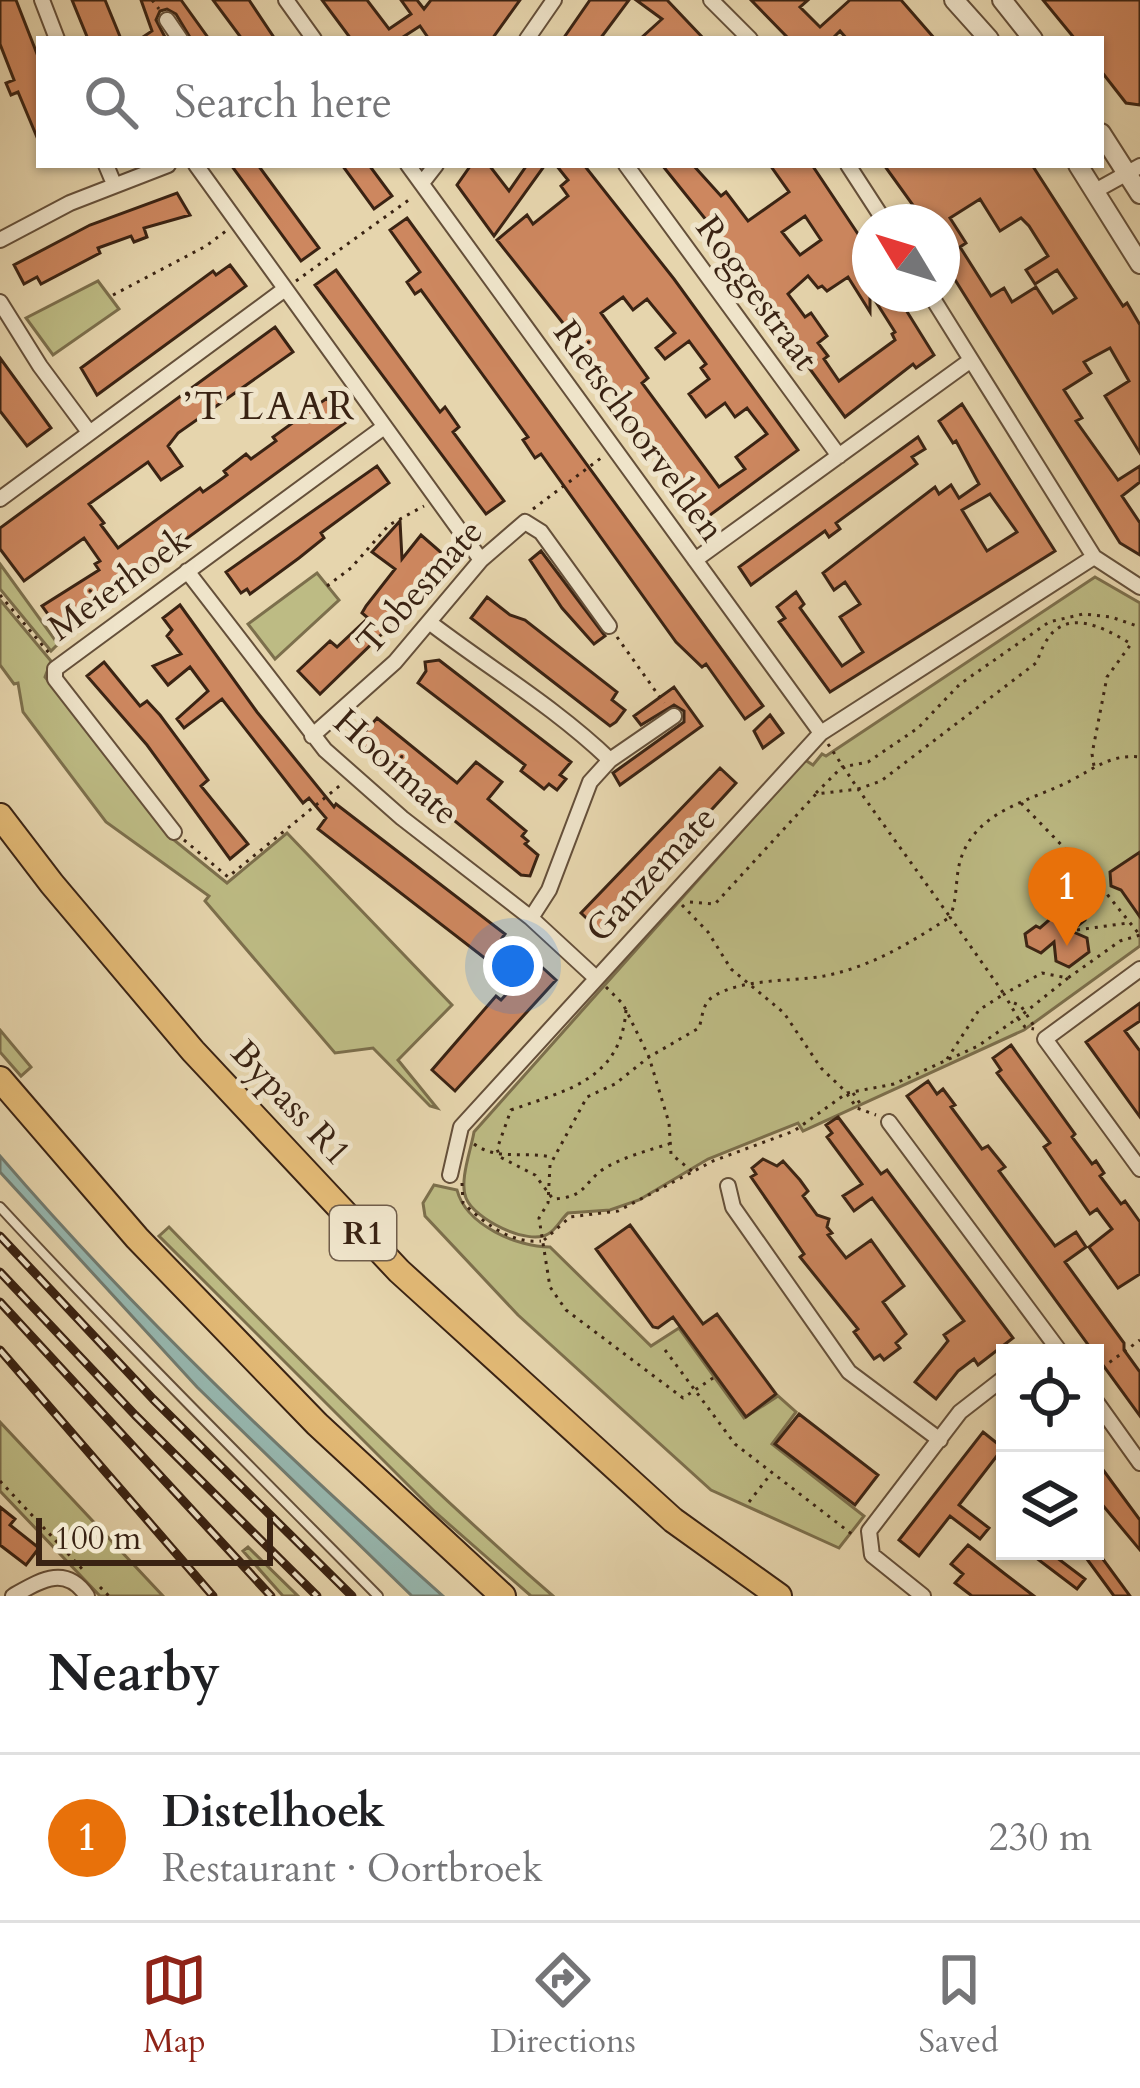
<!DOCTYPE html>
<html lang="en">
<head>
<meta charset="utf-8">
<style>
	body { margin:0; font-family:Cardo,serif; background:#f2f2f2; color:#202124 }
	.controls { position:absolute; right:36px; bottom:36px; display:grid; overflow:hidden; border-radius:0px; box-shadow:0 3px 9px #0004 }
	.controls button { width:108px; height:108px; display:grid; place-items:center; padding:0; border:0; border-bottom:3px solid #e0e0e0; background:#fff; color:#202124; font:60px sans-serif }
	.compass { position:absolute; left:852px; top:204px; width:108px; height:108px; border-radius:50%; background:#fff; box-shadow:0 3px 9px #0004; rotate:308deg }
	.scale { position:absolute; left:36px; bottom:30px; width:237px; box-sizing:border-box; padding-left:12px; border:6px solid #3a2313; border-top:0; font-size:33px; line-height:42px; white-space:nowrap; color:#3a2313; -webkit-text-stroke:9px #efe4ca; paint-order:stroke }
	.you { position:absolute; left:513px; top:966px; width:42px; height:42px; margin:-30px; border:9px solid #fff; border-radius:50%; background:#1a73e8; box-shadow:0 0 0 18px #1a73e833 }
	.badge { display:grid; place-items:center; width:78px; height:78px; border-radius:50%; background:#8f2418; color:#fff; font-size:39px; font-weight:700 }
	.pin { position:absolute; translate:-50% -99px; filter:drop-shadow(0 3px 6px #0008) }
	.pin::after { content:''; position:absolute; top:63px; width:42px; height:36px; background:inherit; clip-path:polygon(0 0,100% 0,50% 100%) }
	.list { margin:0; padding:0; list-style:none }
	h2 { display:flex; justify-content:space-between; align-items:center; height:156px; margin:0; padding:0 48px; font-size:51px }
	h2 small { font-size:39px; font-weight:400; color:#757577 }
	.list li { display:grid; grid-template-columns:78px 1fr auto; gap:36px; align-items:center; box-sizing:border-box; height:168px; padding:0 48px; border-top:3px solid #e0e0e0 }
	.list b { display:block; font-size:45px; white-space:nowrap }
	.list p { margin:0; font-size:39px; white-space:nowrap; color:#757577 }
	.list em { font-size:39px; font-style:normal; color:#757577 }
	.icon { flex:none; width:66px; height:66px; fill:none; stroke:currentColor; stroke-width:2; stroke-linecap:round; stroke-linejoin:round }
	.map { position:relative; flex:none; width:1140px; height:1596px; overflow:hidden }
	.search { position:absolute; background:#fff; box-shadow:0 3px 9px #0004; left:36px; right:36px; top:36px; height:132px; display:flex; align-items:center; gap:30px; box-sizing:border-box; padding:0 42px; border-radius:0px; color:#757577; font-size:45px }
	.sheet { height:324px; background:#fff }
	nav { display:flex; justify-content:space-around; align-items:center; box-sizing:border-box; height:168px; border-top:3px solid #e0e0e0; background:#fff; font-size:33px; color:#757577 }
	nav a { display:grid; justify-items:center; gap:6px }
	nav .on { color:#8f2418 }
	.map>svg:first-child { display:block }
	.green { fill:#bdbb84; stroke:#7c6f4c; stroke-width:3 }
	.water { fill:#97b8b0; stroke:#727c71; stroke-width:3 }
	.building { fill:#cd875f; stroke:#3a2313; stroke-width:3; fill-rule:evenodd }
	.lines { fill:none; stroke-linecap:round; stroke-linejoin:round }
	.service-casing { stroke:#65503a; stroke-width:12 }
	.minor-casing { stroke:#65503a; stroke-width:18 }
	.tertiary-casing { stroke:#65503a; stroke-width:22 }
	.motorway-casing { stroke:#3a2313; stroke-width:28 }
	.path { stroke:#3a2313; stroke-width:3; stroke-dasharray:3 6; stroke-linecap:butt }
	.service { stroke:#efe4ca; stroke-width:8 }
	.minor { stroke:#efe4ca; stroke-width:14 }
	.tertiary { stroke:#efe4ca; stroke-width:18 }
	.motorway { stroke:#e3ba76; stroke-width:24 }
	.rail-casing { stroke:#3a2313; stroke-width:9 }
	.rail { stroke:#efe4ca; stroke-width:4.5; stroke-dasharray:14; stroke-linecap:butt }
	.labels { text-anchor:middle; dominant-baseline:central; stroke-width:10; stroke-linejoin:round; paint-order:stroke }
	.shield { fill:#efe4ca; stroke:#705d4a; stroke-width:3 }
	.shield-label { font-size:33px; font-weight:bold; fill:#3a2313 }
	.street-label { font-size:36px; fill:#3a2313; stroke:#efe4ca }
	.neighbourhood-label { font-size:39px; letter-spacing:3px; fill:#3a2313; stroke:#efe4ca }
</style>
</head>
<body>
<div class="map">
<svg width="1140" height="1596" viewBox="0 0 1140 1596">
	<rect width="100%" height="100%" fill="#e6d5ad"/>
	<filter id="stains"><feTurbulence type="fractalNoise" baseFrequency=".00167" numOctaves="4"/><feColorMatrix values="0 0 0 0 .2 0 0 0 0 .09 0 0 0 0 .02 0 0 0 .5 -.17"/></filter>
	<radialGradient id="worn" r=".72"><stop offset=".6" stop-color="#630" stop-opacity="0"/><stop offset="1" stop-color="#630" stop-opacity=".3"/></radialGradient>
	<path class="green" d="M 98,281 L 119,309 L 53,355 L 26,318 Z
		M 0,564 L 58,644 L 51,651 L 0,589 Z
		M 317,573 L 339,600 L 275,659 L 248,624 Z
		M 1095,577 L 1140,603 L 1140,946 L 1024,1030 L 803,1131 L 798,1123 L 708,1159 L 639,1200 L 610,1210 L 568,1213 C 561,1219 556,1230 548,1234 C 528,1246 474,1219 466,1198 C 459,1181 471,1150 474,1132 L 805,760 L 813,765 L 822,754 L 826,756 Z
		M 0,600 L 51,661 L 45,677 L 169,836 L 227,883 L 287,833 L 452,1005 L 398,1060 L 437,1108 L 430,1106 L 373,1048 L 335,1053 L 205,901 L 209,896 L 106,822 L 23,712 L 18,683 L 14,684 L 0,665 Z
		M 0,1030 L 31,1067 L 21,1076 L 0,1052 Z
		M 434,1185 L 457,1190 C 466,1225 517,1247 550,1247 L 651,1346 L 679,1328 L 744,1418 L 778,1396 L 796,1412 L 772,1444 L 864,1516 L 839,1548 L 711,1490 L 518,1315 L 425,1216 L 423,1203 Z
		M 169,1227 C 293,1355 419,1479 553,1596 L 531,1596 L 435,1512 L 159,1236 Z
		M 0,1422 L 163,1596 L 100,1596 L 0,1491 Z
		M 248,1547 L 298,1596 L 283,1596 L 243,1551 Z"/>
	<path class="water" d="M 0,1156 C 136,1314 287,1457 443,1596 L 412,1596 L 197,1387 L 0,1172 Z"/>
	<path class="building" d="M 0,0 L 16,0 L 39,59 L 39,142 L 18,92 L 11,95 L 6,83 L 14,80 L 0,44 Z
		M 72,0 L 105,0 L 121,39 L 88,39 Z
		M 141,0 L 181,0 L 209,39 L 191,39 L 176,14 L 167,9 L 160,11 L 156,20 L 166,39 L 140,39 L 152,31 Z
		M 213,0 L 249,0 L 275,39 L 242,39 Z
		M 322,0 L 367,0 L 389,29 L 411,14 L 401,0 L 417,0 L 424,9 L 431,0 L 520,0 L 492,39 L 429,39 L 420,26 L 400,39 L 351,39 Z
		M 590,0 L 629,0 L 600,39 L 563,39 Z
		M 636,0 L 667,0 L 704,39 L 640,39 L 662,19 Z
		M 751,0 L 808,0 L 800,7 L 820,27 L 850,0 L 901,0 L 935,39 L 847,39 L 840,31 L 832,39 L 789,39 Z
		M 1043,0 L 1140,0 L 1140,105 L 1126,103 L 1101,71 L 1101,39 L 1075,39 Z
		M 231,165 L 258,165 L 319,248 L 301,261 Z
		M 342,165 L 369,165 L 392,196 L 374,209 Z
		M 471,165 L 489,165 L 509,191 L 527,165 L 545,165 L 494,236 L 457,185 Z
		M 556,165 L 584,165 L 674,279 L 798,450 L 702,521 L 624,414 L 628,411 L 582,347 L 497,240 L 527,215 L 533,224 L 568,196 L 561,186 L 568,180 ZM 623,297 L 633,310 L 647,299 L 675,333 L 656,348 L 665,359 L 689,341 L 706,364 L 701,368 L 709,379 L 689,394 L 706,417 L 725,403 L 735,417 L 747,408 L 767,434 L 736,457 L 745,469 L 719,487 L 642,383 L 648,378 L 601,313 Z
		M 662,165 L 693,165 L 721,196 L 726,192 L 748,221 L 789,192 L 770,165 L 812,165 L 870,252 L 870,312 L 848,277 L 827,291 L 822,286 L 818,288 L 808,276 L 788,294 L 805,317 L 811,313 L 827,336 L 818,343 L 828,356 L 824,359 L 839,381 L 895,340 L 892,334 L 895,332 L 871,294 L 896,294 L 934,355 L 916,368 L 913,364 L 845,417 L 715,239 L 719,236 ZM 805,216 L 821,240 L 800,255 L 782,232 Z
		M 884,165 L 1032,165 L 1123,306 L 1127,303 L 1140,325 L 1140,453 L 1105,396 L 1129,381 L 1110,348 L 1084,362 L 1091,373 L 1064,390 L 1082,418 L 1076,421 L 1118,480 L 1140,466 L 1140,482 L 1122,496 L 1140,523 L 1140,555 L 1120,543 L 942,259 L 942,222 L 925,222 ZM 980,199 L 1000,231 L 1021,218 L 1029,226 L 1048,256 L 1026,270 L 1035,284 L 1057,270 L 1076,298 L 1053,313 L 1036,287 L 1012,302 L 1004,288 L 991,296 L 960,247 L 966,243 L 950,218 Z
		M 177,193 L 190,215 L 144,228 L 147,237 L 134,242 L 131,236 L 98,248 L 100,253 L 41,284 L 37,277 L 24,284 L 14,265 L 90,225 Z
		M 407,218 L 763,706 L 745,719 L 706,664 L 702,667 L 676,642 L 541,454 L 535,458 L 523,440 L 528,437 L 421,290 L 415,294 L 407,282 L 420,272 L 390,230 Z
		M 230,265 L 246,286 L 97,395 L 81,368 L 213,271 L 216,275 Z
		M 336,270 L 440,412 L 445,407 L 459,427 L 453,432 L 504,501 L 486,514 L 315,285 Z
		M 275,327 L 293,352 L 178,433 L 168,446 L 182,466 L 161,480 L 148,462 L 89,504 L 104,523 L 101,525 L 118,548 L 200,488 L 203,492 L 216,483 L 227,475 L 224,471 L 246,454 L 251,459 L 276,441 L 273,437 L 327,398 L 345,423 L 60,631 L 42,606 L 99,570 L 95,564 L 100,561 L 84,538 L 24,581 L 0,549 L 0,528 Z
		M 0,358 L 51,428 L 27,446 L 0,411 Z
		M 962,404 L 1055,551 L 830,692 L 779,622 L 785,618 L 777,607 L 796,592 L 804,604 L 800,608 L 842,666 L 863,652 L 840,617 L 860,604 L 845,582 L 834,590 L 823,573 L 935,487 L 939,494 L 951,485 L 959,498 L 979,484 L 956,441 L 953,443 L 939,421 ZM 990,494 L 1017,532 L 987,551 L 962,510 Z
		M 918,437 L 925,449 L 912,457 L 917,464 L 836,523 L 840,529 L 829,537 L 825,531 L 751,585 L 739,567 Z
		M 377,466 L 389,483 L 321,533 L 324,538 L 299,558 L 250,594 L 247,589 L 241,593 L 226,572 Z
		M 400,521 L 402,559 L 421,535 L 444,555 L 387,629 L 320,694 L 298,671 L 330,641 L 337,647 L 368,618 L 362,613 L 366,606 L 395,569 L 372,552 Z
		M 541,551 L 605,636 L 594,644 L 562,608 L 530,560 Z
		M 487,597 L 510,615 L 525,620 L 617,692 L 612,700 L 625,710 L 616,722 L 610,726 L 471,618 Z
		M 180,605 L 257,712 L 334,807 L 336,804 L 505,934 L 502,938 L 507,943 L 491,963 L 318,829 L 326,818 L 309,798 L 303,803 L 222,699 L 184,728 L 177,719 L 208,691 L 190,667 L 168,685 L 153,666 L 181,654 L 167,636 L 172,630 L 163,618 Z
		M 439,660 L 571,762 L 560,775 L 566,779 L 557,790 L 549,784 L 544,789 L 534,781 L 521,771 L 525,765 L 418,683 L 426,671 L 425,662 Z
		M 104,662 L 140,706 L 147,701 L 160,715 L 208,780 L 201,786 L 248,844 L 230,859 L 147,745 L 87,676 Z
		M 674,687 L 702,726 L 620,785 L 613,773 L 684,722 L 684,711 L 674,705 L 641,725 L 634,716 Z
		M 770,715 L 783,733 L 763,748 L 754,731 Z
		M 377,718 L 457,783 L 476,762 L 502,782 L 488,799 L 526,831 L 522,836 L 528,841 L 525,844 L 538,855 L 530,876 L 521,875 L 357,741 Z
		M 720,768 L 736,783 L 600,931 L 581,913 Z
		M 1140,852 L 1140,917 L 1121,890 L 1111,886 L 1110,872 Z
		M 1071,901 L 1084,906 L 1085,920 L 1071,931 L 1087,938 L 1089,952 L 1069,967 L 1056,961 L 1054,942 L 1041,953 L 1027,946 L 1025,934 L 1036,926 L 1040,928 Z
		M 533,959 L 556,980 L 455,1091 L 432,1070 L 496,996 L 501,1000 L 525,974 L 522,971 Z
		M 1140,1003 L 1140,1021 L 1125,1031 L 1140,1051 L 1140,1117 L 1086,1042 Z
		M 1011,1045 L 1075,1134 L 1072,1137 L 1092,1164 L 1096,1161 L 1104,1173 L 1100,1176 L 1121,1204 L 1125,1201 L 1140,1222 L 1140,1274 L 1118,1288 L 1089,1247 L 1112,1229 L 1097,1209 L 1090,1214 L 1044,1147 L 1050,1143 L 997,1073 L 1001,1070 L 993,1058 Z
		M 928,1081 L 937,1094 L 943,1089 L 955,1105 L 951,1107 L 982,1149 L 988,1146 L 1005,1167 L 999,1171 L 1055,1246 L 1076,1232 L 1086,1247 L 1065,1262 L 1124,1343 L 1124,1350 L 1140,1372 L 1140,1416 L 907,1096 Z
		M 838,1117 L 881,1174 L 887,1170 L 1013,1338 L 978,1365 L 974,1359 L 958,1371 L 936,1399 L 915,1382 L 948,1341 L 944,1335 L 964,1321 L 872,1198 L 854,1211 L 843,1196 L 862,1184 L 827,1137 L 832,1133 L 826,1125 Z
		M 763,1159 L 777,1166 L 783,1161 L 800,1180 L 808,1191 L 803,1196 L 817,1215 L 829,1219 L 827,1227 L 832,1233 L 828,1235 L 846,1258 L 871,1240 L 904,1286 L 883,1302 L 906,1334 L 896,1343 L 900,1348 L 884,1360 L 880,1355 L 874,1359 L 854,1332 L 858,1329 L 800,1257 L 804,1254 L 751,1177 L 756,1174 L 752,1168 Z
		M 630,1225 L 703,1324 L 717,1314 L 776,1394 L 746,1417 L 673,1317 L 658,1328 L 653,1327 L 596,1249 Z
		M 799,1414 L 878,1475 L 855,1505 L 775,1444 Z
		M 983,1432 L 1003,1448 L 959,1505 L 989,1528 L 980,1539 L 950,1516 L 919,1556 L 899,1540 Z
		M 1095,1459 L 1140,1520 L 1140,1550 L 1095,1496 Z
		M 0,1507 L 15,1519 L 10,1525 L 39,1548 L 26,1565 L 0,1545 Z
		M 968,1545 L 1005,1574 L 1034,1596 L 972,1596 L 955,1583 L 963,1574 L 951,1564 Z
		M 1027,1551 L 1048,1551 L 1085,1579 L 1077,1589 Z
		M 1081,1551 L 1097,1551 L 1130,1596 L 1114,1596 Z"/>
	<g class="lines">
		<g class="service-casing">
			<path id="service" d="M 0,1207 C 123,1340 251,1467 378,1596"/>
		</g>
		<g class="minor-casing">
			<path id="minor" d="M 42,0 L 57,39
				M 286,0 L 314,39
				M 711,0 L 750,39
				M 167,20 L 180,39
				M 527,39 L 554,0
				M 106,165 L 114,184
				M 196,165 L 481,560
				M 408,165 L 821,733
				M 626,165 L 839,456
				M 848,165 L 885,222
				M 422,183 L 436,165
				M 1095,191 L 1140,166
				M 0,240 L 70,203 L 168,165
				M 930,294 L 1094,557 L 1140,587
				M 0,302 L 40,366 L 89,432
				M 0,499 L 285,289
				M 695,560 L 971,360
				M 187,571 L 325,750 L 402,818 L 531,918 L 596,978
				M 429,622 C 489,668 555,707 610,760
				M 312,736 L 395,662 L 481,560 L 525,522 L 541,532 L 609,626
				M 174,832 L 55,679 L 55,669 L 384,427
				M 531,918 L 549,890 L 590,782 L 610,760 L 674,716
				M 1140,969 L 1045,1039 L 1140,1169
				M 889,1122 L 1061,1353
				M 450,1175 L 461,1127 L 821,733 L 1094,557
				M 728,1186 L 733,1207 L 849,1372 L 940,1440
				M 1095,1400 L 1140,1463
				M 13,1596 C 40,1581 65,1564 87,1596
				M 923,1596 L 872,1555 L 869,1531 L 960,1412 L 1005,1377"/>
		</g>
		<g class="tertiary-casing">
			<path id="tertiary" d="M 954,0 L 989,39
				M 1002,0 L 1033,39
				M 1101,133 L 1140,194
				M 1078,165 L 1140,264"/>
		</g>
		<g class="motorway-casing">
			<path id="motorway" d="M 0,816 L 52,884 L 193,1051 L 399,1271 L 673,1520 L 779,1596
				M 0,1079 L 137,1238 L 317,1424 L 503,1596"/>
		</g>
		<path class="path" d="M 152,0 L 159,9
			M 296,281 L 410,199
			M 113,295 L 206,246 L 226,231
			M 533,509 L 601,458
			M 327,586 L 351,568 L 389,525 L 424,506
			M 0,595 L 49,653
			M 617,637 L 664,703
			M 828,744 L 858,789 L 881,781 L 1036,663 C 1039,657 1041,650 1044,645 C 1064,605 1105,628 1131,644 L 1107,677 L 1092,754 L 1094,766
			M 816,793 L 842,767 L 868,762 L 918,728 L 960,684 L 1049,622 L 1083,614 L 1111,617 L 1140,627
			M 1021,803 L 1098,883 L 1139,934
			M 184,840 L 228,877 L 343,783
			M 1049,898 C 1068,888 1083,899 1100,889
			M 690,902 L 715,904 L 816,794 L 858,789 L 950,917 C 910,943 871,967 824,976 C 790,982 744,978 714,996 C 702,1003 703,1016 699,1028 L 649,1057 L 615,1084 L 587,1097 L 550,1165 L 548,1203 L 539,1218 L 550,1287 L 566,1310 L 683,1398 L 716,1376
			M 682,905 L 708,932 L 731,969 L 784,1013 L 821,1068 L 844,1090
			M 1077,930 L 1128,923
			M 1068,978 L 1018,1018 L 1004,994 L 1042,973 L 1068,978 L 1120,941 L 1140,935
			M 606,987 L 623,1004 L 649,1057 L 669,1123 L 671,1154 L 693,1172
			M 1014,1003 L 1021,1006 L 1034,1026
			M 626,1010 C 621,1080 567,1090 511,1110 L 497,1149 L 500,1157 L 535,1175 L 553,1199 C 586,1197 582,1185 602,1170 C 620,1158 649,1150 669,1144
			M 947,1059 L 979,1010 L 1004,994 L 950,917 C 959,895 954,873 963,853 C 981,809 1033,800 1070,781 C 1095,768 1111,754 1140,757
			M 853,1093 L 863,1108
			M 847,1094 L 857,1108 L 876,1115
			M 474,1144 C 498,1161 524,1151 551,1157
			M 462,1183 L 463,1203 C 484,1223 511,1244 541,1241
			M 544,1240 L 570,1217 L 618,1211 L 713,1161 L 794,1131 L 847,1093 L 894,1084 L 978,1046 L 1018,1018 L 1025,1027 L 1034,1029
			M 665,1350 L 735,1444 L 853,1535
			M 1095,1373 L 1140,1340
			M 0,1481 L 85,1572
			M 749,1502 L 770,1475
			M 100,1587 L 109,1596"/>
		<use href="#service" class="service"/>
		<use href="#minor" class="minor"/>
		<use href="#tertiary" class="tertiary"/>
		<use href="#motorway" class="motorway"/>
		<g class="rail-casing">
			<path id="rail" d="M 0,1236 L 153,1399 L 352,1596
				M 0,1272 L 135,1415 L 317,1596
				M 0,1302 L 271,1596
				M 0,1350 L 213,1596"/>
		</g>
		<use href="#rail" class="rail"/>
	</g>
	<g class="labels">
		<rect class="shield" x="330" y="1206" width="66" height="54" rx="9"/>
		<g class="shield-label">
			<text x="363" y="1233">R1</text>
		</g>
		<g class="street-label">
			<text transform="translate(757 293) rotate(54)">Roggestraat</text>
			<text transform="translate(639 431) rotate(54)">Rietschoorvelden</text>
			<text transform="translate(119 584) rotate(-36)">Meierhoek</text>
			<text transform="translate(420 587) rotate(-48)">Tobesmate</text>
			<text transform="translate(396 767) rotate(42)">Hooimate</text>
			<text transform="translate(651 874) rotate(-47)">Ganzemate</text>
			<text transform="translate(291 1103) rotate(47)">Bypass R1</text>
		</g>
		<g class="neighbourhood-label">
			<text x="270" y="406">’T LAAR</text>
		</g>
	</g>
	<rect width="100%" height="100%" filter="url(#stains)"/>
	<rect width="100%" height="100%" fill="url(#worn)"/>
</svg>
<div class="controls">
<button><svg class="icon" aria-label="locate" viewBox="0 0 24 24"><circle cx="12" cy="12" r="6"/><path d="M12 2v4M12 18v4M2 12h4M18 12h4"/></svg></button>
<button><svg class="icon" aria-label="layers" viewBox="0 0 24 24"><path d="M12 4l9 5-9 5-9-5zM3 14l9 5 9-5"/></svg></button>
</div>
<svg class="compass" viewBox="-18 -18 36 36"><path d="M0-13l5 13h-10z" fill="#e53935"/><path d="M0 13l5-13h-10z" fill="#757577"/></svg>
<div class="scale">100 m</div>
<div class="you"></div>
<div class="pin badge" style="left:1067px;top:946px;background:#e8710a">1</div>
<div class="search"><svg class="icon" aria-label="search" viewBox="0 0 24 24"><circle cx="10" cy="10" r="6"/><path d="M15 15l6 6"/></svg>Search here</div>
</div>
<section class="sheet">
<h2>Nearby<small></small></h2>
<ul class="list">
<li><span class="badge" style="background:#e8710a">1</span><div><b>Distelhoek</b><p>Restaurant · Oortbroek</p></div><em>230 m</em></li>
</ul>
</section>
<nav>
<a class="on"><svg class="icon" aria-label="map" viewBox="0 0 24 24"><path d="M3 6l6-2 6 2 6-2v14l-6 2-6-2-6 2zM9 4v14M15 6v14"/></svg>Map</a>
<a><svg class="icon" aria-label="directions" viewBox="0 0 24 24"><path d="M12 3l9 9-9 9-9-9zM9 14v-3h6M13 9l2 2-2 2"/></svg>Directions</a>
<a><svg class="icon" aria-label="saved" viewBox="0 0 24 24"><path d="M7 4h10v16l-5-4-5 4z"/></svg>Saved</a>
</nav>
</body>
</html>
